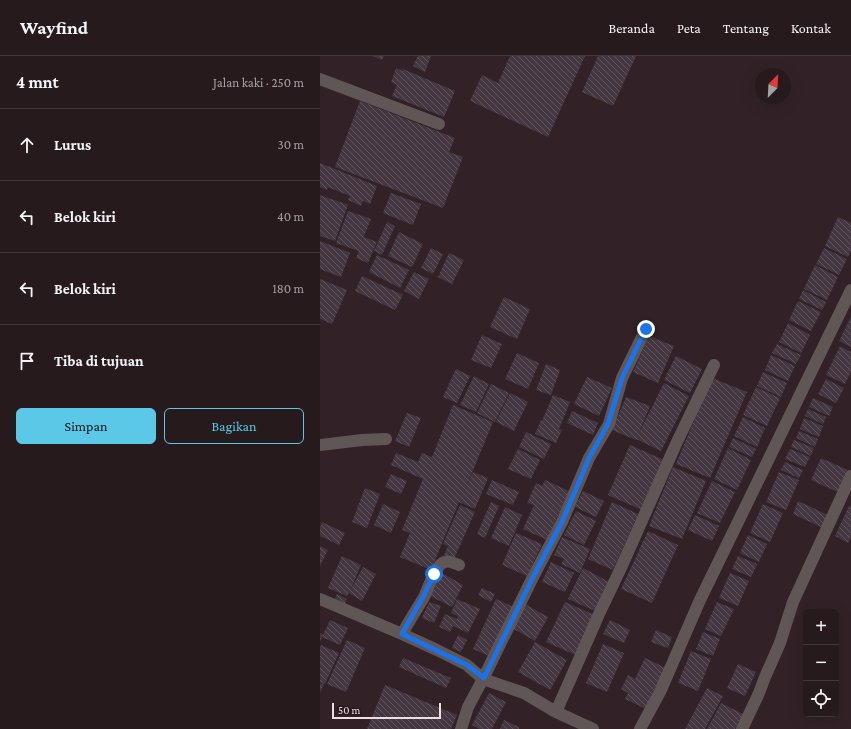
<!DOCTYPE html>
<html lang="id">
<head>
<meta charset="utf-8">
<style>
	body { margin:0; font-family:"Crimson Pro",serif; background:#2e2326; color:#f1f3f6 }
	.controls { position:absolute; right:12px; bottom:12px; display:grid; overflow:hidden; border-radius:6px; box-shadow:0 4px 16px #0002 }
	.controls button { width:36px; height:36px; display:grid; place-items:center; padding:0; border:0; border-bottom:1px solid #42383b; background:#261a1d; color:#f1f3f6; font:20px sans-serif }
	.compass { position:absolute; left:435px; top:12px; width:36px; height:36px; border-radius:50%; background:#261a1d; box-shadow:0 4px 16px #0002; rotate:24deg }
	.scale { position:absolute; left:12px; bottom:10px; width:109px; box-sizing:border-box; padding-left:4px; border:2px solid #ebdfe3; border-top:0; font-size:11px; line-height:14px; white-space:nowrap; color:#ebdfe3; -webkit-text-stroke:3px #28181e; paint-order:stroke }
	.stop { position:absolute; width:12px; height:12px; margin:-9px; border:3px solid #1a73e8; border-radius:50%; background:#fff }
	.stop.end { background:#1a73e8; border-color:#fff; box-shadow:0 1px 4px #0008 }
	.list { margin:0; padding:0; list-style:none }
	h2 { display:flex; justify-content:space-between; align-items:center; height:52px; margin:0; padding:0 16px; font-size:17px }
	h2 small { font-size:13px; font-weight:400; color:#a4a1a4 }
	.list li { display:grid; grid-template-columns:26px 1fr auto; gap:12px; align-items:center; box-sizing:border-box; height:72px; padding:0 16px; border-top:1px solid #42383b }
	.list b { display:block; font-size:15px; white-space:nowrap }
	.list em { font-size:13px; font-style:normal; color:#a4a1a4 }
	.actions { display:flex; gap:8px; padding:12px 16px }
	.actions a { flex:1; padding:9px 0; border:1px solid #5ac8e6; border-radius:6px; text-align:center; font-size:14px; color:#5ac8e6 }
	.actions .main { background:#5ac8e6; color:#111 }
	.icon { flex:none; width:22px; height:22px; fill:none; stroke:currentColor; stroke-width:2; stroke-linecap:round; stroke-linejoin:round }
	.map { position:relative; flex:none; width:531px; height:673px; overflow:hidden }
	header { display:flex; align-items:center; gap:24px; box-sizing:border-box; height:56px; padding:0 20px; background:#261a1d; border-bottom:1px solid #42383b }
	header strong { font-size:19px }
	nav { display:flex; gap:22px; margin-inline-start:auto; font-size:14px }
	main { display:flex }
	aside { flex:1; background:#261a1d }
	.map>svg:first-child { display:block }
	.building { fill:url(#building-back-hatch) }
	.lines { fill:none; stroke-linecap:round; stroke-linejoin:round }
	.minor { stroke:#5f5655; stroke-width:12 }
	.route { stroke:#1a73e8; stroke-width:5 }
</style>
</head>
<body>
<header>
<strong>Wayfind</strong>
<nav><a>Beranda</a><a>Peta</a><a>Tentang</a><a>Kontak</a></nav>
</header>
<main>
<aside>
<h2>4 mnt<small>Jalan kaki · 250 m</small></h2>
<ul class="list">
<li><svg class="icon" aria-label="ahead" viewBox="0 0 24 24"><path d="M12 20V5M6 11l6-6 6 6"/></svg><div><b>Lurus</b></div><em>30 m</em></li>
<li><svg class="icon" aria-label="left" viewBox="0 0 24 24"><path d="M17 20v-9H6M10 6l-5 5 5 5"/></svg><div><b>Belok kiri</b></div><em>40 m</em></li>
<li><svg class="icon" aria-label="left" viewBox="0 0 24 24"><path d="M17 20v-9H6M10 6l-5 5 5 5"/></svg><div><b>Belok kiri</b></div><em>180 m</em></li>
<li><svg class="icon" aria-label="arrive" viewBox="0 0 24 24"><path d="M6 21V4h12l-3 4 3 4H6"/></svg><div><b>Tiba di tujuan</b></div></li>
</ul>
<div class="actions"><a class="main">Simpan</a><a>Bagikan</a></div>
</aside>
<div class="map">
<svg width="531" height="673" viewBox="0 0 531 673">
	<defs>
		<pattern id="building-back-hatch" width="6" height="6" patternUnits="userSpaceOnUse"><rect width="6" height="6" fill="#443742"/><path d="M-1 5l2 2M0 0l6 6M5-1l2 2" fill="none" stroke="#5f545d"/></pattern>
	</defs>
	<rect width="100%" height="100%" fill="#322227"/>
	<path class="building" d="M 53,0 L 64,0 L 62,4 Z
		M 98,0 L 111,0 L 105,16 L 93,10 Z
		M 190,0 L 265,0 L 228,81 L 150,45 L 162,19 L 178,27 Z
		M 278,0 L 316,0 L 293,50 L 262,36 Z
		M 76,12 L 82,15 L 83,13 L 135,35 L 124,61 L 72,40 L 77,29 L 71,26 Z
		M 40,45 L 135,82 L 129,96 L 143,101 L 123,152 L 15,111 Z
		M 0,107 L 57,130 L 50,148 L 43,145 L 41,150 L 28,144 L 30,140 L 8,131 L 7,134 L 0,131 Z
		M 71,137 L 101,148 L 93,169 L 63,157 Z
		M 0,139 L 28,149 L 15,185 L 0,180 Z
		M 28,155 L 51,163 L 42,185 L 44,181 L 57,186 L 48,207 L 36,202 L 39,195 L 16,187 Z
		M 518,161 L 531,167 L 531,195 L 528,201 L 505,190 Z
		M 67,166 L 75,170 L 62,199 L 54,195 Z
		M 79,176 L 103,188 L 92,211 L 68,200 Z
		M 0,185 L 30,197 L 21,221 L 0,213 Z
		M 111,192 L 123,198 L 113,218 L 101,212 Z
		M 504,192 L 527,203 L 519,219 L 496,208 Z
		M 129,197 L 144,204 L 132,228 L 118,221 Z
		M 57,199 L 89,214 L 80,232 L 49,216 Z
		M 495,209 L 518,221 L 507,244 L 484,233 Z
		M 94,216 L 109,223 L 99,243 L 84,235 Z
		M 42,220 L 83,239 L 75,254 L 35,235 Z
		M 0,223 L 27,234 L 12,268 L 0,263 Z
		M 483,234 L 506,246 L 502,254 L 479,243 Z
		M 184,241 L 210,253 L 197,283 L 170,271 Z
		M 478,245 L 501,256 L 491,275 L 469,264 Z
		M 531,261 L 531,291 L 519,285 Z
		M 468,267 L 490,279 L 481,297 L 459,286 Z
		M 162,279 L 182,288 L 171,312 L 151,304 Z
		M 329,280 L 354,290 L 338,327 L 313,316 Z
		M 457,288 L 481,299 L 476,308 L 452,297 Z
		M 520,290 L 531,296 L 531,316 L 525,328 L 506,319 Z
		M 197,297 L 219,307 L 208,333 L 185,323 Z
		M 451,299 L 475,310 L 468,325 L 445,314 Z
		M 356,300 L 382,313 L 370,337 L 344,324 Z
		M 226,308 L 240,314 L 231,339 L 216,334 Z
		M 136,313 L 150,320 L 137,347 L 123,341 Z
		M 443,316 L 467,327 L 461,341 L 437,330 Z
		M 154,320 L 169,328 L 156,356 L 140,349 Z
		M 267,321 L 292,332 L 279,360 L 254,348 Z
		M 392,322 L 427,336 L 390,422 L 356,408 Z
		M 506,323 L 524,332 L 516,347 L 498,338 Z
		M 344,327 L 369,340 L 341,395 L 316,383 Z
		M 171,328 L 189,337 L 175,366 L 157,357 Z
		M 436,331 L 460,342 L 447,370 L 423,359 Z
		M 190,337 L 208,346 L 194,375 L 176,366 Z
		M 233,339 L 250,346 L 239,373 L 242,374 L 236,387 L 215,378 L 221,364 L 222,365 Z
		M 306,341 L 330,350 L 316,384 L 292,374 Z
		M 493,342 L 513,351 L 509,360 L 489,351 Z
		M 133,349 L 173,366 L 144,436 L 153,416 L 168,422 L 155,453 L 139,446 L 111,514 L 80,501 L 90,477 L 82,474 L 103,423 L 71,409 L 76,397 L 98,406 L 102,397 L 112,401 Z
		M 488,353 L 506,361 L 503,368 L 485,360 Z
		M 252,355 L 278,367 L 273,379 L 247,367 Z
		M 87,357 L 101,362 L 89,391 L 75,385 Z
		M 423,361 L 445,372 L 437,391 L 414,380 Z
		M 484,362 L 503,370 L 499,381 L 480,373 Z
		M 479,375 L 498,383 L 495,391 L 476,382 Z
		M 206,376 L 231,388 L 224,403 L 199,391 Z
		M 413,382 L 436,393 L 432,401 L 409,391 Z
		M 474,384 L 494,392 L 491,400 L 471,391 Z
		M 310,389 L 344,404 L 322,454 L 288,439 Z
		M 408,392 L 431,404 L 417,434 L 394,423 Z
		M 198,393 L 220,404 L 211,423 L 188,413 Z
		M 470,393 L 490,401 L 485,411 L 465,403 Z
		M 501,402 L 530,415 L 520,437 L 491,424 Z
		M 465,406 L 483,414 L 479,422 L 461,414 Z
		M 353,411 L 386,425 L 362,483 L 329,470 Z
		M 459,416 L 479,424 L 466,454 L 446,446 Z
		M 71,418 L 87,425 L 81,438 L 65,431 Z
		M 172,424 L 199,436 L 193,449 L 166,438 Z
		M 225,424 L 249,435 L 227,484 L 203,473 L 214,449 L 207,447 L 216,427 L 222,430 Z
		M 392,425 L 415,436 L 400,467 L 377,457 Z
		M 45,432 L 60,438 L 47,472 L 32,466 Z
		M 263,435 L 284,445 L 276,461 L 255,451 Z
		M 478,445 L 510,460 L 505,473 L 473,458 Z
		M 171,446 L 179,450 L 165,482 L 157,478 Z
		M 292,446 L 318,458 L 293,514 L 268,503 Z
		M 63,448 L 80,456 L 71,477 L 54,469 Z
		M 443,448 L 463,457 L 450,486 L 430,477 Z
		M 140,449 L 155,456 L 134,503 L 124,499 L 128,490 L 123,488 Z
		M 529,450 L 531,451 L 531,481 L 528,487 L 515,480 Z
		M 185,451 L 202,459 L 189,490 L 171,482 Z
		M 256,455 L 276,465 L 264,489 L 244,479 Z
		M 375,459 L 399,470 L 392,485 L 368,474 Z
		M 2,466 L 25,477 L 19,489 L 0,480 L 0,471 Z
		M 328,475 L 358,489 L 332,547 L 301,533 Z
		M 196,477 L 222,488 L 207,520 L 182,509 Z
		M 428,479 L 447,488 L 439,506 L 420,497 Z
		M 242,481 L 270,493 L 260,517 L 241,508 L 244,503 L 234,499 Z
		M 0,490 L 8,494 L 0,510 Z
		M 22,500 L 41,509 L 30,535 L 43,511 L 56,518 L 42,545 L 29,537 L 27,540 L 8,532 Z
		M 418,500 L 437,508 L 431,521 L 412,513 Z
		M 231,506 L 254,517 L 245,536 L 222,526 Z
		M 263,512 L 291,527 L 277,556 L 248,543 Z
		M 122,517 L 143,529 L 132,551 L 110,540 Z
		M 410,517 L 429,525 L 418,550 L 399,542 Z
		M 162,532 L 175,538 L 171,546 L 158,539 Z
		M 17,538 L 27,543 L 23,552 L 13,547 Z
		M 137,543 L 160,553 L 148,577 L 133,570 L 130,576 L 119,571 L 125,558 L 137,563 L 138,560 L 131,557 Z
		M 176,543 L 196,552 L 169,600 L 153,593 Z
		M 109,546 L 121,550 L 114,567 L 102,562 Z
		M 245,546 L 277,560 L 258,600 L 226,586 Z
		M 397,546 L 414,553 L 401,580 L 385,573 Z
		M 203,547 L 228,561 L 215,585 L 190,571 Z
		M 10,564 L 28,572 L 20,589 L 2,581 L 0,586 L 0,577 L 3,579 Z
		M 290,564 L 310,574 L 304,587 L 283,578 Z
		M 336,574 L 352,581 L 348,592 L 331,586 Z
		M 383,576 L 400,583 L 393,600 L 376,593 Z
		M 138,579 L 147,584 L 141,596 L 132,592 Z
		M 27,584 L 45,592 L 26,636 L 7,628 Z
		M 215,586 L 247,604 L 230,634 L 198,616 Z
		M 283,588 L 304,597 L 287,636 L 266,627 Z
		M 1,589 L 19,597 L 5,628 L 0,626 L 0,591 Z
		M 371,595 L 391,603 L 378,635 L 358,627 Z
		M 83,602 L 131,622 L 126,632 L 79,611 Z
		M 325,602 L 346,612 L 326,653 L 305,643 L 308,637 L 301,633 L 308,619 L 315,623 Z
		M 418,608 L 436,616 L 425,640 L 407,632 Z
		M 0,627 L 4,628 L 0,637 Z
		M 65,629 L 137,659 L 131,673 L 47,673 Z
		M 387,632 L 403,640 L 385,673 L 365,673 Z
		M 169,637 L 186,646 L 172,673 L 159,673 L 152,669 Z
		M 401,647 L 423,658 L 415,673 L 387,673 Z
		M 184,664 L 199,671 L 199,673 L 180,673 Z"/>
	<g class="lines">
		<path class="minor" d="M 0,23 L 119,68
			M 0,389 L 42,384 L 66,383
			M 0,543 L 82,578 L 117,594 L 147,609 L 163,623 L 204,637 L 236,656 L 273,673
			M 82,578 C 89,565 97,553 104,541 C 109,531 113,515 121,508 C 127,503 133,507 139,509
			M 236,656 L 279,558 L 300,514 L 356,388 L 394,309
			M 141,673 L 148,651 L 163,623 L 213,521 L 242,466 L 269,402 L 289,368 L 302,322 L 326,273
			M 320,673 L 340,636 L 380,544 L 531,234
			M 422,673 L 439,637 L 445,621 L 460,587 L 473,546 L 531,420"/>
	</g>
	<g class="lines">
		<path class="route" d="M 114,518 L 104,539 L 82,578 L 147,609 L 164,622 L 213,521 L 242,466 L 269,402 L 288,368 L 302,322 L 326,273"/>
	</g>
</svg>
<div class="controls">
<button>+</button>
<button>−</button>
<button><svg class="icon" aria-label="locate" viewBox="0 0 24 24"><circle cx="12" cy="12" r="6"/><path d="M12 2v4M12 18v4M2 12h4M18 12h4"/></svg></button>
</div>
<svg class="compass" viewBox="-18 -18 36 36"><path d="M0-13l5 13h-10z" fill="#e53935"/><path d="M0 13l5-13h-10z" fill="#a4a1a4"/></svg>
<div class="scale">50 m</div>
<div class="stop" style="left:114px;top:518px"></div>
<div class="stop end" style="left:326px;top:273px"></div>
</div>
</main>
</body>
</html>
